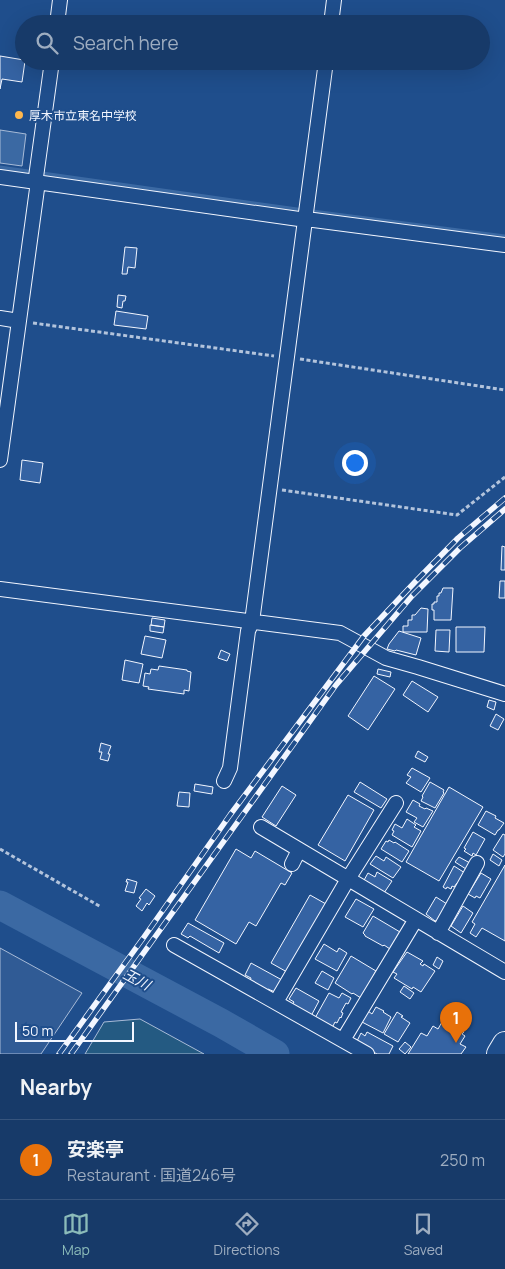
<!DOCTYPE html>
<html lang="en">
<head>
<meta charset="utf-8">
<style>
	body { margin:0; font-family:Manrope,"Noto Sans JP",sans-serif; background:#20416f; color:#f1f3f6 }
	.scale { position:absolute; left:15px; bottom:12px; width:119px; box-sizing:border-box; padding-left:5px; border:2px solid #f2f6ff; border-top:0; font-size:14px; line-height:18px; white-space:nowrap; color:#f2f6ff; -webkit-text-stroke:4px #1f4e8c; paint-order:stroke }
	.you { position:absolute; left:354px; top:462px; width:18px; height:18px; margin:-12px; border:4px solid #fff; border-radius:50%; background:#1a73e8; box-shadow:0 0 0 8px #1a73e833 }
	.badge { display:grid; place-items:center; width:32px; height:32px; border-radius:50%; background:#8bbbb9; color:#fff; font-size:16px; font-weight:700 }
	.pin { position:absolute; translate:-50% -41px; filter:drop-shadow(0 1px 2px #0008) }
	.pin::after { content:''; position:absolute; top:26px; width:18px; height:15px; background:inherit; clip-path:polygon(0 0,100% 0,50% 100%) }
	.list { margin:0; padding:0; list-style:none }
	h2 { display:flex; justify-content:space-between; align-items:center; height:65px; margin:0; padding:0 20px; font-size:21px }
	h2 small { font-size:16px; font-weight:400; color:#9eadc0 }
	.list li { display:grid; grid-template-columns:32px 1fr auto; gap:15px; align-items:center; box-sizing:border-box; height:80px; padding:0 20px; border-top:1px solid #36547d }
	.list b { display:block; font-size:19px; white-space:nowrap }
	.list p { margin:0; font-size:16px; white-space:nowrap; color:#9eadc0 }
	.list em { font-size:16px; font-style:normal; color:#9eadc0 }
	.icon { flex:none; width:28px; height:28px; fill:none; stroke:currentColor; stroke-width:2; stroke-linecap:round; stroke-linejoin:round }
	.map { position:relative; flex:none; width:505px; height:1054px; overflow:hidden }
	.search { position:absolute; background:#173a69; box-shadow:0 5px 20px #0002; left:15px; right:15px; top:15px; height:55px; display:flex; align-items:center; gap:12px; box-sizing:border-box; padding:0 18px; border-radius:28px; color:#9eadc0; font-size:19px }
	.sheet { height:145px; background:#173a69 }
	nav { display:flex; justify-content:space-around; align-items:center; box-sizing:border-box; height:70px; border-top:1px solid #36547d; background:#173a69; font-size:14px; color:#9eadc0 }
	nav a { display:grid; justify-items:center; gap:2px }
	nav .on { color:#8bbbb9 }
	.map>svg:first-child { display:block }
	.green { fill:#245a82; stroke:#a8bbd7 }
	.parking { fill:#305b95; stroke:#a8bbd7 }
	.water { fill:#3b69a3; stroke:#a8bbd7 }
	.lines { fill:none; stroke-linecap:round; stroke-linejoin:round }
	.stream { stroke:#3b69a3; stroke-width:5 }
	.river { stroke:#3b69a3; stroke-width:29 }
	.building { fill:#3563a3; stroke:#f2f6ff }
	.minor-casing { stroke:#f2f6ff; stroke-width:16 }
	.trunk-casing { stroke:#f2f6ff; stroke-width:26 }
	.path { stroke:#b3c4dc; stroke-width:3; stroke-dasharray:4 2.5; stroke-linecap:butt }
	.minor { stroke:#1f4e8c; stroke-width:14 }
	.trunk { stroke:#1f4e8c; stroke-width:24 }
	.rail-casing { stroke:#f2f6ff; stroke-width:5.5 }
	.rail { stroke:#1f4e8c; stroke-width:4; stroke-dasharray:11; stroke-linecap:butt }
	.poi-dot { fill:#ffb74d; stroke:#1f4e8c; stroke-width:2 }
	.labels { text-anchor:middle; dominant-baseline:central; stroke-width:4; stroke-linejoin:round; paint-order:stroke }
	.poi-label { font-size:12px; fill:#f2f6ff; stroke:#1f4e8c; text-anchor:start }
	.water-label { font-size:14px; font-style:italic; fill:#f2f6ff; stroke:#1f4e8c }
</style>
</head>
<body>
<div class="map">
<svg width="505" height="1054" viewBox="0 0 505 1054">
	<rect width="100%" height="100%" fill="#1f4e8c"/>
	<path class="green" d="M 140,1019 L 204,1054 L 85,1054 L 104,1022 Z"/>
	<path class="parking" d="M 0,948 L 82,993 L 41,1054 L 0,1054 Z"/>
	<path class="water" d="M 0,130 L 26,134 L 22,166 L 0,163 Z"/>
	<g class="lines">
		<path class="stream" d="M 0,168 L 297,210 L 505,237"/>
		<path class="river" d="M 0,905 L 221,1023 L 275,1054"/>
	</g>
	<path class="building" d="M 0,56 L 24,60 L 24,61 L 25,61 L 22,82 L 2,79 L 0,89 Z
		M 125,247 L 137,248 L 135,268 L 128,267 L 127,274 L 122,274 Z
		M 118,295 L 126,296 L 125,301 L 123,301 L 122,308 L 117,307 Z
		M 116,311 L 148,316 L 146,329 L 114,325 Z
		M 22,460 L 43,463 L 40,483 L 20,480 Z
		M 502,546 L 505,547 L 505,570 L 501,570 Z
		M 500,581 L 505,581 L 505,598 L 499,598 Z
		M 443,588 L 453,588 L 451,620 L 434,620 L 434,610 L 432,610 L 432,604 L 434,604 L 434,602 L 437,602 L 437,596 L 439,596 L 439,593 L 441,593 Z
		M 421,608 L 428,609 L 427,632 L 403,632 L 403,626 L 408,626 L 408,620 L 412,620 L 412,615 L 415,615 Z
		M 152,618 L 165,620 L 164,627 L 151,625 Z
		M 150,625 L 164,627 L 163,633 L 150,631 Z
		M 456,627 L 485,627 L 484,652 L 456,652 Z
		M 436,630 L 450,630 L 449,652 L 435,651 Z
		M 399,631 L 421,638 L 416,655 L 396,650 L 395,651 L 387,649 L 389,644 Z
		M 145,636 L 166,640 L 162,658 L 141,654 Z
		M 221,650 L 230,654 L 227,661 L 218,658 Z
		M 125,660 L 143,664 L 139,683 L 122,680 Z
		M 159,666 L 187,670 L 187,671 L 191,672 L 189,691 L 184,690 L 184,694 L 148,689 L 149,687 L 143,686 L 145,673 L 150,674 L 151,669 L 158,670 Z
		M 378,669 L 391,672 L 390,677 L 377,674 Z
		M 374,676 L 395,689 L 368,730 L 348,716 Z
		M 412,681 L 438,697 L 428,712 L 403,695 Z
		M 489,700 L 496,702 L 494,710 L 487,707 Z
		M 496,714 L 504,719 L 498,730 L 490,726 Z
		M 101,743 L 111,746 L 108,754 L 110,754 L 108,761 L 100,759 L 102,752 L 99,752 Z
		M 418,751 L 428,757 L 425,762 L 415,757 Z
		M 412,768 L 430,778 L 421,792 L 406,783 L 411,777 L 407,775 Z
		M 360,782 L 387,799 L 381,808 L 354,792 Z
		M 430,782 L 444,790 L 443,792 L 444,793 L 435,808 L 421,801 L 423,797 L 422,796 Z
		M 195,784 L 213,787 L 212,794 L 194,791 Z
		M 282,786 L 296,795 L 276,826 L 262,817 Z
		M 449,787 L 483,807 L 439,881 L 406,862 Z
		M 179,792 L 190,793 L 189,807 L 177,806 Z
		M 348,795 L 374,810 L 345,861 L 318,845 Z
		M 413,800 L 420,804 L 419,806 L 425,809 L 426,808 L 433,811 L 423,827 L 414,822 L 417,818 L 406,812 Z
		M 486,811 L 496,816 L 495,818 L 504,823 L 499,830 L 498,830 L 495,835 L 478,825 Z
		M 407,819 L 416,825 L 414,827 L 421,831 L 412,847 L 392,835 L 394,831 L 392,830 L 395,824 L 402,828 Z
		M 473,832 L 485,839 L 476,855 L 473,853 L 472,856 L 464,851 L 466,849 L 464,848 Z
		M 503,834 L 505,835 L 505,854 L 503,857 L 493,850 Z
		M 389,840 L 394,843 L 395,842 L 409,851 L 402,862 L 381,849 L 386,841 L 388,842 Z
		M 236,849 L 251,858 L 255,851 L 292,873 L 285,885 L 281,883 L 256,926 L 249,922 L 236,944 L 195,920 Z
		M 493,854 L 502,860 L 499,866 L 490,860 Z
		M 376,856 L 384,861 L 386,857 L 401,867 L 393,878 L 370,864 Z
		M 459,857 L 470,863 L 466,869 L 455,862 Z
		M 505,865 L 505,941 L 482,928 L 476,937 L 470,933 L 475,924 L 472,922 Z
		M 454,866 L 465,873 L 459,884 L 457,883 L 454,887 L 452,886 L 451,889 L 447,887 L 446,889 L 443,887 Z
		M 377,872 L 392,881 L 384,893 L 363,882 L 368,873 L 375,877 Z
		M 481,873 L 491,879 L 480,898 L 476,896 L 475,898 L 468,894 Z
		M 127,879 L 137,882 L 134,893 L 125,891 L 128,882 L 126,882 Z
		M 146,889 L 155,896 L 149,905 L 147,903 L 142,911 L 136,906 L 141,899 L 139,898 Z
		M 310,895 L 326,904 L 287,972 L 271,963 Z
		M 436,897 L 447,904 L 439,920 L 435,921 L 426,914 Z
		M 356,899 L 374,909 L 363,927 L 345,917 Z
		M 463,906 L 473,913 L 461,933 L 451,926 Z
		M 373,916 L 400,932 L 390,949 L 384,945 L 383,946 L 365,936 L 365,935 L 363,933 Z
		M 188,923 L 224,943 L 219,953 L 190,936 L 188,938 L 181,934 Z
		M 324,944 L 337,952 L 339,948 L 347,953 L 337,971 L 315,959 Z
		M 407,952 L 423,961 L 420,964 L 423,966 L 424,964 L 435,971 L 421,992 L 413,987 L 412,989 L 394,978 L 397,974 L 393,972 Z
		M 351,956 L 376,971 L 361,998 L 353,993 L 352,994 L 335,983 Z
		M 437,957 L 443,961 L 439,969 L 433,965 Z
		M 251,963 L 282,980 L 275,992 L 268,989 L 267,990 L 250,981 L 251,978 L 245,975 Z
		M 322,971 L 334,978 L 328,990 L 315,983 Z
		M 404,986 L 414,993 L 410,999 L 400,992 Z
		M 296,988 L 319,1001 L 311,1016 L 292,1005 L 294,1002 L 289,999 Z
		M 329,993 L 339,998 L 342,993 L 351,998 L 348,1004 L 346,1003 L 341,1012 L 343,1013 L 341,1018 L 340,1017 L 337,1023 L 335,1022 L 332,1028 L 315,1018 Z
		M 376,1007 L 384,1011 L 383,1012 L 391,1017 L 383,1033 L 362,1022 L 368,1011 L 372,1014 Z
		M 397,1012 L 403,1016 L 401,1017 L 410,1023 L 398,1042 L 384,1034 Z
		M 442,1022 L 447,1025 L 449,1022 L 464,1032 L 462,1034 L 465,1036 L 460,1044 L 466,1047 L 461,1054 L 408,1054 L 421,1033 L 427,1036 L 433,1026 L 438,1029 Z
		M 367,1032 L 393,1046 L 389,1054 L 377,1054 L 356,1043 L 361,1033 L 365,1036 Z
		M 405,1042 L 411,1047 L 405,1054 L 399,1049 Z"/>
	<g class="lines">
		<g class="minor-casing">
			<path id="minor" d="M 57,24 L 60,0
				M 331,24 L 334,0
				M 0,177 L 299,219 L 306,219 L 505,245
				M 0,318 L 19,321
				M 0,460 L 37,189 L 36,177 L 52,61
				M 0,589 L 340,633 L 386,658 L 418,667 L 505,694
				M 224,781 L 230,768 L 248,631 L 252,622 L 326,61
				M 261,827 L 505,972
				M 292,864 L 299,850
				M 438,933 L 477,863
				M 174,945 L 367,1054
				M 276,1002 L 348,879 L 396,803
				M 343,1040 L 416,919"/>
		</g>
		<g class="trunk-casing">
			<path id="trunk" d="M 499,1054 L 505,1044"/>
		</g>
		<path class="path" d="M 33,323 L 274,356
			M 300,359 L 505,390
			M 282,490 L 457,515 L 505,477
			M 0,849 L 101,907"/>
		<use href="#minor" class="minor"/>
		<use href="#trunk" class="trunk"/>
		<g class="rail-casing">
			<path id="rail" d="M 59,1054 L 144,937 L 230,815 L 364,636 L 415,582 L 458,538 L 505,498
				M 71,1054 L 336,685 L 412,596 L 460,548 L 505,509"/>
		</g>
		<use href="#rail" class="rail"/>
	</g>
	<circle class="poi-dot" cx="19" cy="115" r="5"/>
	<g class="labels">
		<g class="poi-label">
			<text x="29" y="115">厚木市立東名中学校</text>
		</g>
		<g class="water-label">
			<text transform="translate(137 979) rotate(28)">玉川</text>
		</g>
	</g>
</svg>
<div class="scale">50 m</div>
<div class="you"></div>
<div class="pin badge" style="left:456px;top:1043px;background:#e8710a">1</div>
<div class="search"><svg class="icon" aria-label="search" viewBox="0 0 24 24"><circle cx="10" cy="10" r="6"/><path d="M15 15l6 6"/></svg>Search here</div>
</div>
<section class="sheet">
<h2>Nearby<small></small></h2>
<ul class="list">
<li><span class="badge" style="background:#e8710a">1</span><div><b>安楽亭</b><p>Restaurant · 国道246号</p></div><em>250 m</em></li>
</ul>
</section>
<nav>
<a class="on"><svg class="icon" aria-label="map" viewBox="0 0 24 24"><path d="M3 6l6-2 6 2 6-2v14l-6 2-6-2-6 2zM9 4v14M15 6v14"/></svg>Map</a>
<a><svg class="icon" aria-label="directions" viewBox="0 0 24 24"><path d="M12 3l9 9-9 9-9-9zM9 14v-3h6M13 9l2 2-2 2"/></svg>Directions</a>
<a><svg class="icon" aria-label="saved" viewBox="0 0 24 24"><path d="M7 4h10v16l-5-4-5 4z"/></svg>Saved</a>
</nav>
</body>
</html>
